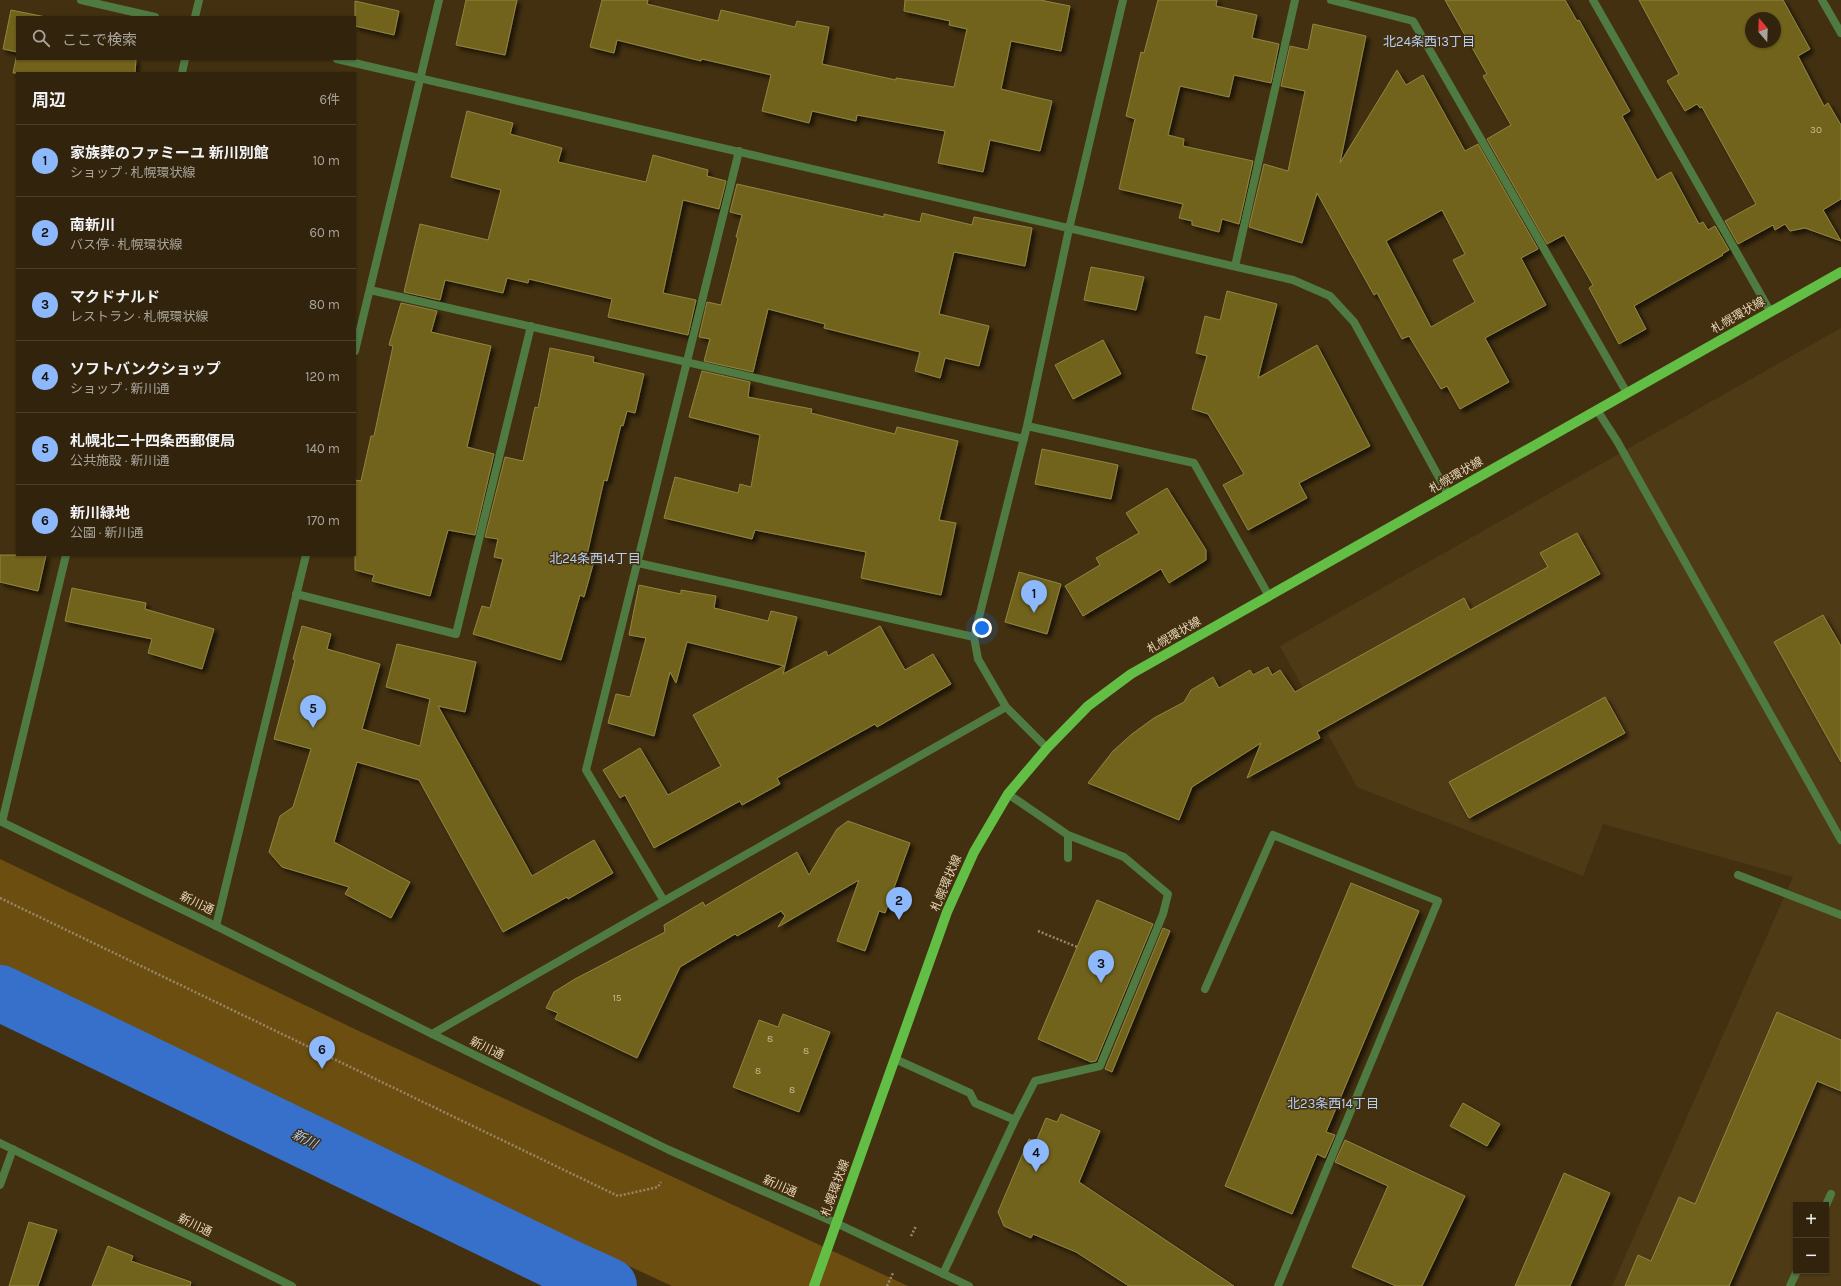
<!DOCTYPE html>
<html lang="ja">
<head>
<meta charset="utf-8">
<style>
	body { margin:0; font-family:Karla,"Noto Sans JP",sans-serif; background:#3a2c15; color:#f1f3f6 }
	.controls { position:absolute; right:12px; bottom:12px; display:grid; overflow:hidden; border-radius:0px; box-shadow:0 1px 3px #0004 }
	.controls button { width:36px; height:36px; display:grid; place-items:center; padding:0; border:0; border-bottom:1px solid #4d412d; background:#32240c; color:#f1f3f6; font:20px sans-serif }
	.compass { position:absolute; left:1745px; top:12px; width:36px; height:36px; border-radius:50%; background:#32240c; box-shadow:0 1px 3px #0004; rotate:341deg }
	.you { position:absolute; left:982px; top:628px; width:14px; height:14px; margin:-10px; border:3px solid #fff; border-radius:50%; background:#1a73e8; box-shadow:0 0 0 6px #1a73e833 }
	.badge { display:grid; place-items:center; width:26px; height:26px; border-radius:50%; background:#8db9fc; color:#111; font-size:13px; font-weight:700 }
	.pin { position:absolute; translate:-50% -33px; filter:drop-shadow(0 1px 2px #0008) }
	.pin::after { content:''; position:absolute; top:21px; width:14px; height:12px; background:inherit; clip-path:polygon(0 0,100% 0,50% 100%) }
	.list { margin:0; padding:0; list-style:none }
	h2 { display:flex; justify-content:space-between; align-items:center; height:52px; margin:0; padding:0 16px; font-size:17px }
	h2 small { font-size:13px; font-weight:400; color:#a8a49d }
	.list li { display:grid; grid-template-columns:26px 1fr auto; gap:12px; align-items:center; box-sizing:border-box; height:72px; padding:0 16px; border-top:1px solid #4d412d }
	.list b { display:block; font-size:15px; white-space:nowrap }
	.list p { margin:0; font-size:13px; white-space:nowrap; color:#a8a49d }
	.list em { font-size:13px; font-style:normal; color:#a8a49d }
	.icon { flex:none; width:22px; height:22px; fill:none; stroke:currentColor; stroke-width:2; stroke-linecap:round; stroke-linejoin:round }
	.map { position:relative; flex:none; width:1841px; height:1286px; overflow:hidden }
	.search { position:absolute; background:#32240c; box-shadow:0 1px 3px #0004; left:16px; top:16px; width:340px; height:44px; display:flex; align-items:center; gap:10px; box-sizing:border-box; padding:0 14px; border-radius:0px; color:#a8a49d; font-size:15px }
	.panel { position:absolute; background:#32240c; box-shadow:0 1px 3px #0004; left:16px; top:72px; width:340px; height:484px; border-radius:0px }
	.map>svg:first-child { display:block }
	.built { fill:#4f3a16; fill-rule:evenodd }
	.green { fill:#6d4e11 }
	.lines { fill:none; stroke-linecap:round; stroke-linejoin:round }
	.river { stroke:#3670cb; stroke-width:56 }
	.building { fill:#71641b; stroke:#918542; fill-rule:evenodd; filter:url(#shadow) }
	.path { stroke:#998768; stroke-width:2.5; stroke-dasharray:2 2; stroke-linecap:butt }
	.service { stroke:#4f7a42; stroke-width:8 }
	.minor { stroke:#4f7a42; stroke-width:8 }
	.tertiary { stroke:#4f7a42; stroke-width:8 }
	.primary { stroke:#62be44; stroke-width:10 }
	.labels { text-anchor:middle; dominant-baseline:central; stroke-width:3; stroke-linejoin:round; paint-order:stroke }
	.number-label { font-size:10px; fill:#cbba92 }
	.street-label { font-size:12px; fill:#e9d6b9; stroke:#423010 }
	.neighbourhood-label { font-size:13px; fill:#b5cef5; stroke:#423010 }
	.water-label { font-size:13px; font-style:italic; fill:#aac8f6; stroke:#423010 }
</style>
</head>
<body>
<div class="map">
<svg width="1841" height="1286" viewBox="0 0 1841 1286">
	<defs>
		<filter id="shadow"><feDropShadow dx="3.5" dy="3.5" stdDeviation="2" flood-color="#0009"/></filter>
	</defs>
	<rect width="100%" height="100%" fill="#423010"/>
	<path class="built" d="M 1841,328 L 1841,1286 L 1612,1286 L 1793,877 L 1603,824 L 1583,876 L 1357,787 L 1280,646 ZM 1796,1205 L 1826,1205 L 1826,1271 L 1796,1271 Z"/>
	<path class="green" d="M 0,859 L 361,1032 L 908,1286 L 672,1286 L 282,1106 L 0,973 Z"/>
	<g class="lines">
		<path class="river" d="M 0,993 L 563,1265 L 609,1286"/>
	</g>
	<path class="building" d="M 466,0 L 517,0 L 505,55 L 456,45 Z
		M 602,0 L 648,0 L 647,4 L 718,21 L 721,10 L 795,27 L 797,21 L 829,27 L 822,64 L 896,80 L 896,78 L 954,87 L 967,29 L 949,25 L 950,21 L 904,11 L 905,0 L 1040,0 L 1070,6 L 1061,51 L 1011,41 L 1001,89 L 1052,101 L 1040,151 L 990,140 L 983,172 L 938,163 L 945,131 L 857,115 L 856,121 L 812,111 L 809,123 L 762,111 L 771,75 L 702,59 L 701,61 L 617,40 L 614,53 L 590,47 Z
		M 1158,0 L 1217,0 L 1216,6 L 1257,15 L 1252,38 L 1279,44 L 1271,83 L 1234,75 L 1229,97 L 1180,86 L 1168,135 L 1184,139 L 1183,146 L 1253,161 L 1239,224 L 1222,219 L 1219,232 L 1192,225 L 1192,221 L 1179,218 L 1183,204 L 1119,189 L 1135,119 L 1126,116 L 1141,52 L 1144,53 Z
		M 1445,0 L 1565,0 L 1577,21 L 1579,20 L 1630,111 L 1622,116 L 1657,180 L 1671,172 L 1699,224 L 1703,222 L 1708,230 L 1715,226 L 1729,250 L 1722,254 L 1723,255 L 1634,306 L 1646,329 L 1619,344 L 1589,288 L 1593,285 L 1564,235 L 1547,244 L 1487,139 L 1511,125 L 1483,76 L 1487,74 Z
		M 1639,0 L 1783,0 L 1810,49 L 1798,56 L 1824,106 L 1828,103 L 1841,125 L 1841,199 L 1823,210 L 1841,241 L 1805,228 L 1790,231 L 1785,224 L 1775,230 L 1773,225 L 1738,244 L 1725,221 L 1756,204 L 1702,107 L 1700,108 L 1697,104 L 1685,111 L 1667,81 L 1679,74 ZM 1751,18 L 1775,18 L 1775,42 L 1751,42 Z
		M 355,1 L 399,11 L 394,35 L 355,26 Z
		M 11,10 L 46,17 L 17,17 L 17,52 L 3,49 Z
		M 1313,24 L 1366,36 L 1340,163 L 1397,70 L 1406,85 L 1423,75 L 1465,151 L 1478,144 L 1538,249 L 1521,258 L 1546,305 L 1485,338 L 1509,382 L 1460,409 L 1447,386 L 1441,389 L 1409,336 L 1402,339 L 1377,293 L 1374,295 L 1317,193 L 1302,243 L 1249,227 L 1264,164 L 1288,171 L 1305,91 L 1281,86 L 1290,46 L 1308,50 ZM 1442,210 L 1465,254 L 1453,260 L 1475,302 L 1431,327 L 1386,241 Z
		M 17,54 L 17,59 L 136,59 L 135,73 L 13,73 Z
		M 467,111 L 513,123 L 510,134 L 562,148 L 558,162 L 646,182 L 653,155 L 708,170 L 707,176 L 726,181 L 719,209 L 683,200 L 663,293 L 696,300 L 688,335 L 608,317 L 612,299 L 529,279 L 528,283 L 507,278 L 503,293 L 445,280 L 440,300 L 404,292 L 420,224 L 488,240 L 501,190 L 451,177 Z
		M 737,184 L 884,217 L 884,214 L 920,222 L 922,213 L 972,225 L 974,217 L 1032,228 L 1025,266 L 954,252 L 939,314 L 989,326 L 979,366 L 945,358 L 940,378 L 915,371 L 920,352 L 824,328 L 825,324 L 768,309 L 753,372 L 704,361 L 710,339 L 699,337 L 707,302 L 721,305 L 738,238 L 736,237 L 742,215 L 730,212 Z
		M 1091,267 L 1144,277 L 1136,310 L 1084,300 Z
		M 1227,291 L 1277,304 L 1258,378 L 1317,345 L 1370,446 L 1299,483 L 1307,498 L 1248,530 L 1223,485 L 1244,474 L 1208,414 L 1192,409 L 1207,356 L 1196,353 L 1205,316 L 1220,320 Z
		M 401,303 L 437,311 L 431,332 L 491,346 L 467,447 L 494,454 L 475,535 L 448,530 L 430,596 L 372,581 L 374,575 L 355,570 L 355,480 L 361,481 L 371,436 L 374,436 L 393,346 L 389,345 Z
		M 1103,340 L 1121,374 L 1073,399 L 1055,365 Z
		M 550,348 L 594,357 L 593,362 L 644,374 L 635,413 L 627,411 L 623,426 L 621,425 L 607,481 L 604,480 L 586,559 L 594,561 L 584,597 L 580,595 L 561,660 L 473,634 L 482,606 L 490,608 L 503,559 L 494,557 L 498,539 L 485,537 L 505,457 L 523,461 L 535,407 L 538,408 Z
		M 702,371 L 750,382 L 748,397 L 812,409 L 811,413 L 895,434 L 897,427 L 958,441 L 939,520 L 956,523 L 941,595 L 861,578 L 866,552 L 755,530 L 752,539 L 664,518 L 675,477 L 738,493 L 740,484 L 751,487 L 760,435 L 689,417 Z
		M 1042,449 L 1118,465 L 1111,499 L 1035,484 Z
		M 1167,488 L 1206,550 L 1206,560 L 1169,583 L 1161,569 L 1083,616 L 1065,586 L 1100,565 L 1096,558 L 1139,533 L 1126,513 Z
		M 1577,533 L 1600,574 L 1317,732 L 1320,738 L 1247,778 L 1261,743 L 1192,787 L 1179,820 L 1088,783 L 1113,751 L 1132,734 L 1154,718 L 1184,702 L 1191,690 L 1213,677 L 1219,688 L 1250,670 L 1253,675 L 1268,667 L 1272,675 L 1280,670 L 1295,692 L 1464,598 L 1470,610 L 1548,567 L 1540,553 Z
		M 0,555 L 46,555 L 38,591 L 0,582 Z
		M 1019,572 L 1061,584 L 1047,634 L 1005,622 Z
		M 639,585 L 681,594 L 681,590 L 716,596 L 714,608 L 768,621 L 771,611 L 797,617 L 783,674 L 826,651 L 828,656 L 880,626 L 905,670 L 933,654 L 951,684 L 877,727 L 875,724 L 777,778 L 780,784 L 742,805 L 740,801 L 654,848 L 625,795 L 620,798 L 603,770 L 640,748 L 668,795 L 721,766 L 693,715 L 784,666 L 687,642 L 676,683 L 670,672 L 654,736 L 608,723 L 616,694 L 630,697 L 646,638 L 629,635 Z
		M 72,588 L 146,603 L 145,609 L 214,629 L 202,669 L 148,653 L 152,639 L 65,621 Z
		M 1823,615 L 1841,646 L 1841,762 L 1774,642 Z
		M 302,626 L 331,634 L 327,649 L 380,664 L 362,729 L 420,746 L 430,699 L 386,687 L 397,644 L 476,662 L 465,712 L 438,706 L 532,876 L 594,840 L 613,873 L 568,899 L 567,897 L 503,932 L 419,780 L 357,762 L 334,842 L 410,882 L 391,918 L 345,894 L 349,887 L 282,867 L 269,852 L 280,816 L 293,807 L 311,749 L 274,739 L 295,660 L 293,659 Z
		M 1605,697 L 1625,733 L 1469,818 L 1449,782 Z
		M 848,821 L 910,843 L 885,913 L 879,911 L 865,951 L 837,941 L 859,880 L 778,927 L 785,916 L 781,911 L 737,936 L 735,934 L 680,967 L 637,1058 L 555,1019 L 558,1013 L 546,1008 L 554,992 L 575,979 L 665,932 L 664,925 L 703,902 L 705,906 L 797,852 L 809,875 L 837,829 Z
		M 1351,883 L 1419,911 L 1326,1132 L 1335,1135 L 1325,1158 L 1317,1154 L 1292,1214 L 1225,1186 Z
		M 1097,900 L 1153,924 L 1096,1061 L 1091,1062 L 1038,1039 Z
		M 1163,928 L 1170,931 L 1112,1072 L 1105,1069 Z
		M 1777,1012 L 1841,1040 L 1841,1091 L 1817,1081 L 1729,1286 L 1625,1286 L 1638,1255 L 1651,1261 L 1679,1197 L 1695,1204 Z
		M 783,1014 L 830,1032 L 799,1112 L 733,1087 L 759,1020 L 778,1027 Z
		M 1463,1103 L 1500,1124 L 1487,1146 L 1450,1126 Z
		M 1061,1114 L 1100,1131 L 1079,1182 L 1234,1286 L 1129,1286 L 1076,1252 L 1033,1234 L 1031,1238 L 1004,1226 L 998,1212 L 1029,1139 L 1036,1142 L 1046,1118 L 1057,1122 Z
		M 1345,1140 L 1465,1196 L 1422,1286 L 1396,1286 L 1352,1267 L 1388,1186 L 1335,1162 Z
		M 1564,1173 L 1610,1193 L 1570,1286 L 1515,1286 Z
		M 29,1222 L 57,1230 L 38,1286 L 9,1286 Z
		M 108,1246 L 133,1256 L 131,1261 L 191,1282 L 190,1286 L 92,1286 Z"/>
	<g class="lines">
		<path class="path" d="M 0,898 L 618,1196 L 658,1187 L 661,1182
			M 1038,931 L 1077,947
			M 911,1236 L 916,1226
			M 887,1286 L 893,1273"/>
		<path class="service" d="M 1597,410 L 1617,441 L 1841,840
			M 1008,794 L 1068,835 L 1068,858
			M 1738,875 L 1841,915
			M 1205,989 L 1273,835 L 1438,901 L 1278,1286
			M 895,1059 L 970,1093 L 975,1103 L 1015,1120 L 943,1274
			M 1015,1120 L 1035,1081 L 1100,1066 L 1163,914 L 1168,894 L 1124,857 L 1068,835
			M 1826,1205 L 1831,1194
			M 1790,1286 L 1797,1271"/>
		<path class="minor" d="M 81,0 L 155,17
			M 1331,0 L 1413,21 L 1627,393
			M 1593,0 L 1770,311
			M 1822,0 L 1841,33
			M 195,17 L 199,0
			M 337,59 L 1293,280 L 1330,296 L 1354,322 L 1448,494
			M 182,73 L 185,59
			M 1235,266 L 1295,0
			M 370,290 L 1024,439
			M 355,351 L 439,0
			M 1027,426 L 1194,463 L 1269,596
			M 638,563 L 974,637
			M 296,594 L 456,634 L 531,326
			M 1047,748 L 1006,707 L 978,659 L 974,637 L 1027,426 L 1069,229 L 1123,0
			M 2,822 L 66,555
			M 664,901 L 586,770 L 739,151
			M 216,926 L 306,555
			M 432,1034 L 664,901 L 1006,707
			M 0,1185 L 13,1149"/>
		<path class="tertiary" d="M 0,821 L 216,926 L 432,1034 L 669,1150 L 836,1223 L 969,1286
			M 0,1143 L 292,1286"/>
		<path class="primary" d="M 814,1286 L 947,912 L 974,852 L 1008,794 L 1047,748 L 1088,706 L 1131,674 L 1841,272"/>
	</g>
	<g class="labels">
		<g class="number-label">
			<text x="1816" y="130">30</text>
			<text x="617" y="998">15</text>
			<text x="770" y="1039">8</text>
			<text x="806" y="1051">8</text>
			<text x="758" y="1071">8</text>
			<text x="792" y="1090">8</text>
		</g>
		<g class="street-label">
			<text transform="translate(1738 315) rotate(-30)">札幌環状線</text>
			<text transform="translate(1456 475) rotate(-30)">札幌環状線</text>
			<text transform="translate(1174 635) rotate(-30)">札幌環状線</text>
			<text transform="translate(946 883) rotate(-67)">札幌環状線</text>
			<text transform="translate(197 903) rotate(26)">新川通</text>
			<text transform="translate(487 1048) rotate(26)">新川通</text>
			<text transform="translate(780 1186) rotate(24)">新川通</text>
			<text transform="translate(835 1188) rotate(-70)">札幌環状線</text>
			<text transform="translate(195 1225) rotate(26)">新川通</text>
		</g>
		<g class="neighbourhood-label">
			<text x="1429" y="41">北24条西13丁目</text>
			<text x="595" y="558">北24条西14丁目</text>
			<text x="1333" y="1103">北23条西14丁目</text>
		</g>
		<g class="water-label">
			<text transform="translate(305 1139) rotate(26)">新川</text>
		</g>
	</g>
</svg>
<div class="controls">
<button>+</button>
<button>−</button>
</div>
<svg class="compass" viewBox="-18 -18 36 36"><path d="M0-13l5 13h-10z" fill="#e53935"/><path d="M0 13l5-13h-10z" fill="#a8a49d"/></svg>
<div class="you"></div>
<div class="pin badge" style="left:1034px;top:613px">1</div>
<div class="pin badge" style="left:899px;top:920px">2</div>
<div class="pin badge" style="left:1101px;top:983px">3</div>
<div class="pin badge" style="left:1036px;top:1172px">4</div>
<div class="pin badge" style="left:313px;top:728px">5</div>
<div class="pin badge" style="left:322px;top:1069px">6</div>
<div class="search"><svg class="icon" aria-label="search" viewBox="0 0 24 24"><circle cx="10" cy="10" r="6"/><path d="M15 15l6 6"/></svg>ここで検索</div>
<section class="panel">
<h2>周辺<small>6件</small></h2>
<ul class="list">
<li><span class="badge">1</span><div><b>家族葬のファミーユ 新川別館</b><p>ショップ · 札幌環状線</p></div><em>10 m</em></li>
<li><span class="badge">2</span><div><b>南新川</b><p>バス停 · 札幌環状線</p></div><em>60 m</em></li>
<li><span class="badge">3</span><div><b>マクドナルド</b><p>レストラン · 札幌環状線</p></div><em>80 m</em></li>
<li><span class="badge">4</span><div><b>ソフトバンクショップ</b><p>ショップ · 新川通</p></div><em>120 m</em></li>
<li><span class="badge">5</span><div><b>札幌北二十四条西郵便局</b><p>公共施設 · 新川通</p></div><em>140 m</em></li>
<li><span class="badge">6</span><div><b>新川緑地</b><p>公園 · 新川通</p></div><em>170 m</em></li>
</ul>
</section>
</div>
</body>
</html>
